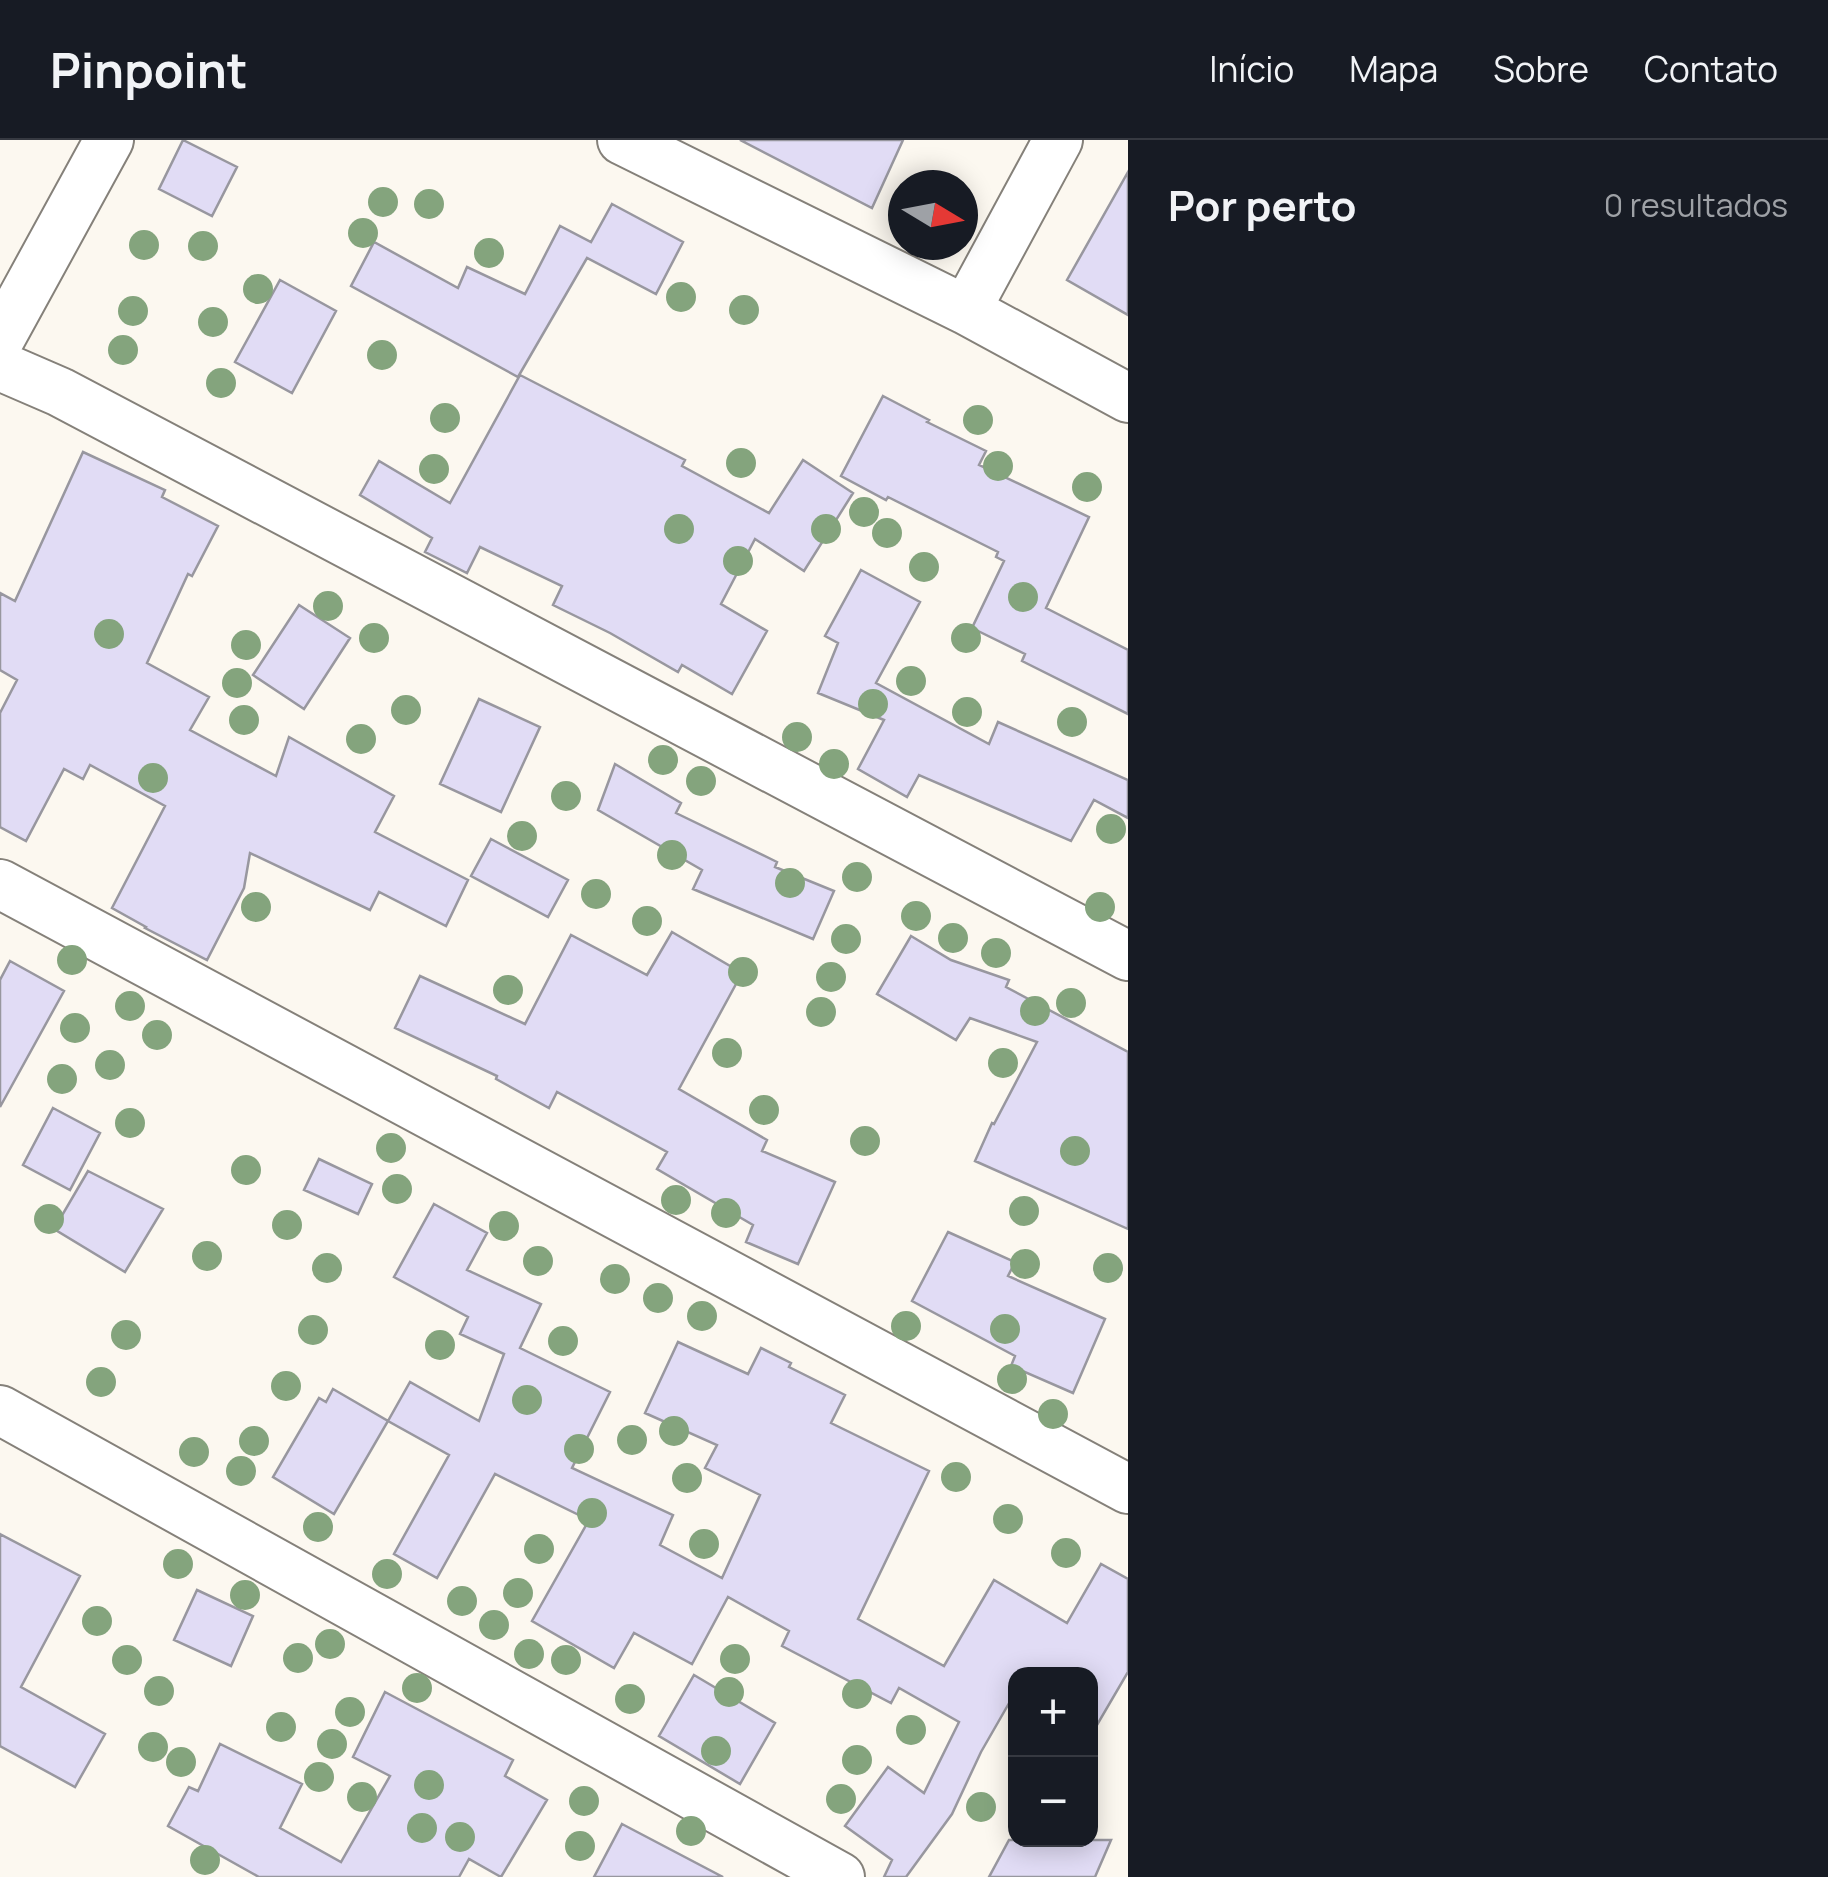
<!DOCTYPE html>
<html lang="pt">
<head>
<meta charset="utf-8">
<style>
	body { margin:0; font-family:Manrope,sans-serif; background:#242831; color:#f1f3f6 }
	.controls { position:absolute; right:30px; bottom:30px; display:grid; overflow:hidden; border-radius:20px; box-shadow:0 5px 25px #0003 }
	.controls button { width:90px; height:90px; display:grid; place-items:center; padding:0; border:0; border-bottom:2px solid #363941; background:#171b24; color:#f1f3f6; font:50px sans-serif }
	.compass { position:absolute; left:888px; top:30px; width:90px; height:90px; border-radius:50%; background:#171b24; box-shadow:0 5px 25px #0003; rotate:100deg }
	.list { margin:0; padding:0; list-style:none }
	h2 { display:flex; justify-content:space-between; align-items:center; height:130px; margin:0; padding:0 40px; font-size:42px }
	h2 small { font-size:32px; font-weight:400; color:#9ea1a6 }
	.map { position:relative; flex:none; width:1128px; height:1737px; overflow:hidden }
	header { display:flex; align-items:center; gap:60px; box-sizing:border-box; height:140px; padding:0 50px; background:#171b24; border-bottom:2px solid #363941 }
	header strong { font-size:48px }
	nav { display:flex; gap:55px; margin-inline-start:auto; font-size:35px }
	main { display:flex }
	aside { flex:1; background:#171b24 }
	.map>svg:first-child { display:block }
	.building { fill:#e1dcf5; stroke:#98979f; stroke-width:2.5 }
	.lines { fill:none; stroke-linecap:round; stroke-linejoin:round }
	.minor-casing { stroke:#85817a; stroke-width:52 }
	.minor { stroke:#fff; stroke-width:48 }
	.tree { fill:#84a47d }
</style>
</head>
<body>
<header>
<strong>Pinpoint</strong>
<nav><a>Início</a><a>Mapa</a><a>Sobre</a><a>Contato</a></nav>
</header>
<main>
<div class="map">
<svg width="1128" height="1737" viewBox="0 0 1128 1737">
	<rect width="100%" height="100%" fill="#fcf8f0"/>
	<path class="building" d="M 183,0 L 237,27 L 212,76 L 159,49 Z
		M 740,0 L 903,0 L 872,68 Z
		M 1128,32 L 1128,175 L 1067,140 Z
		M 612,64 L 683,102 L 656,154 L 587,118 L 518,237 L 351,146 L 374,102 L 458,148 L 467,127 L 525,154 L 560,86 L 591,102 Z
		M 280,140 L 336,171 L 292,253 L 235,222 Z
		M 520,235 L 685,320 L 682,326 L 769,373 L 803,320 L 853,353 L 804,431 L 755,399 L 721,464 L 767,491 L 732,554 L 682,525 L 678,532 L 610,493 L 553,465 L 562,446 L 480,407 L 467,433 L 425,412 L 432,398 L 360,355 L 379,321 L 450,363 Z
		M 883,256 L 929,280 L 927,282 L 986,311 L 979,325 L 1089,377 L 1046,468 L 1128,510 L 1128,574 L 1022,521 L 1025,514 L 972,488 L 1004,421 L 996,417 L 998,412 L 888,357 L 886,360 L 841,336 Z
		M 83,312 L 165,350 L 162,357 L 218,386 L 192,436 L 188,434 L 147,523 L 209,557 L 190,590 L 276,636 L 289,597 L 394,656 L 375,692 L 468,740 L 446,786 L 379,752 L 370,770 L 250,713 L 244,748 L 207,820 L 145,788 L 146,787 L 112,768 L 165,666 L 90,625 L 83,639 L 64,629 L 26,701 L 0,687 L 0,573 L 17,540 L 0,530 L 0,453 L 15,461 Z
		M 861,430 L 920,462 L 876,543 L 989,604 L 998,582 L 1128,640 L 1128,678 L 1094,660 L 1071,701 L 919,635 L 907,657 L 858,629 L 884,580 L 818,553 L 838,503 L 825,496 Z
		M 299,465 L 350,498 L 304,569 L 253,535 Z
		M 479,559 L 540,587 L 501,672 L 440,644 Z
		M 615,624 L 681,663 L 676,673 L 777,722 L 775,727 L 834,751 L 813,799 L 693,749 L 702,730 L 598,670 Z
		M 491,699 L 568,740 L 548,777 L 471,736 Z
		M 672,792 L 742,833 L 679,949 L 767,1000 L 762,1011 L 835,1042 L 798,1124 L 746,1102 L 753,1085 L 657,1029 L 667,1012 L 557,952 L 549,968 L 496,939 L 497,936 L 395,888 L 420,836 L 525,884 L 571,795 L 647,835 Z
		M 911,796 L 951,820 L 1009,840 L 1006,847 L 1128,912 L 1128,1089 L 975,1021 L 992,983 L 994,984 L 1037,902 L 970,878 L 956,900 L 877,854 Z
		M 10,821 L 64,851 L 0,967 L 0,840 Z
		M 53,968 L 100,993 L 70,1050 L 23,1025 Z
		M 319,1019 L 372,1044 L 358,1074 L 304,1050 Z
		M 88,1031 L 163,1069 L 125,1132 L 54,1089 Z
		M 434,1064 L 487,1093 L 467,1130 L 541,1164 L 520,1208 L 610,1252 L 572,1328 L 673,1375 L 660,1405 L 722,1438 L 760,1355 L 705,1328 L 717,1305 L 645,1273 L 678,1202 L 748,1234 L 761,1208 L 791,1223 L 789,1227 L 845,1255 L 831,1283 L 929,1331 L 858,1479 L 944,1526 L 994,1440 L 1067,1483 L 1101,1424 L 1128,1439 L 1128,1532 L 1090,1597 L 1090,1534 L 1016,1534 L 1016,1551 L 981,1612 L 952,1674 L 906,1737 L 884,1737 L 892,1720 L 845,1686 L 888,1627 L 924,1653 L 959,1582 L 899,1548 L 891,1563 L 782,1506 L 789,1491 L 728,1457 L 692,1524 L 634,1493 L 614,1528 L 532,1481 L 589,1380 L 495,1334 L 437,1438 L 394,1414 L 449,1315 L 388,1281 L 410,1242 L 479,1281 L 504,1214 L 460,1194 L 468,1177 L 394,1137 Z
		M 948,1092 L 1015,1122 L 1008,1136 L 1105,1179 L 1073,1253 L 1011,1226 L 1015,1216 L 912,1161 Z
		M 333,1249 L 388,1281 L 334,1374 L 273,1337 L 319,1258 L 326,1262 Z
		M 0,1394 L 80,1436 L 21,1547 L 105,1594 L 75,1647 L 0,1606 Z
		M 197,1450 L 253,1476 L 231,1526 L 174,1500 Z
		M 694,1535 L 775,1583 L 740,1644 L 659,1596 Z
		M 385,1552 L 513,1620 L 505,1636 L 547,1660 L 501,1737 L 469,1719 L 459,1737 L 259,1737 L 168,1686 L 189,1647 L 198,1651 L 220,1604 L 302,1644 L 280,1688 L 341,1722 L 390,1636 L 353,1617 Z
		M 622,1684 L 723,1737 L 594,1737 Z
		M 1009,1700 L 1111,1700 L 1095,1737 L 989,1737 Z"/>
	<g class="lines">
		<g class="minor-casing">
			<path id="minor" d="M 622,0 L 966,170 L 1128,258
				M 966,170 L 1058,0
				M 0,199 L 109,0
				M 0,226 L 60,252 L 1128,816
				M 0,744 L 1128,1349
				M 0,1270 L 840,1737"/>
		</g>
		<use href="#minor" class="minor"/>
	</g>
	<g class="tree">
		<circle cx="383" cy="62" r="15"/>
		<circle cx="429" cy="64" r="15"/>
		<circle cx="363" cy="93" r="15"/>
		<circle cx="144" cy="105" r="15"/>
		<circle cx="203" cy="106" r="15"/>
		<circle cx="489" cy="113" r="15"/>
		<circle cx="258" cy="149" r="15"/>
		<circle cx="681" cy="157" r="15"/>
		<circle cx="744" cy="170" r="15"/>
		<circle cx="133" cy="171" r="15"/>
		<circle cx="213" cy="182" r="15"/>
		<circle cx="123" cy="210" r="15"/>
		<circle cx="382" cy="215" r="15"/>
		<circle cx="221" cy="243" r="15"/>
		<circle cx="445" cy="278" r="15"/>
		<circle cx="978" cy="280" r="15"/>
		<circle cx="741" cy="323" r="15"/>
		<circle cx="998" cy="326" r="15"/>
		<circle cx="434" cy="329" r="15"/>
		<circle cx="1087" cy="347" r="15"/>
		<circle cx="864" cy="372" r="15"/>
		<circle cx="679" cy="389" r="15"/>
		<circle cx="826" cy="389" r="15"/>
		<circle cx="887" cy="393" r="15"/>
		<circle cx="738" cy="421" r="15"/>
		<circle cx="924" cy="427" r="15"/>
		<circle cx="1023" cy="457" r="15"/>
		<circle cx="328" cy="466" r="15"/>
		<circle cx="109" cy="494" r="15"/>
		<circle cx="374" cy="498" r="15"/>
		<circle cx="966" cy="498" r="15"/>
		<circle cx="246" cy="505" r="15"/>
		<circle cx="911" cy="541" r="15"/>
		<circle cx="237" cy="543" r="15"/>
		<circle cx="873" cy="564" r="15"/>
		<circle cx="406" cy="570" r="15"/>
		<circle cx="967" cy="572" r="15"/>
		<circle cx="244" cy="580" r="15"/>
		<circle cx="1072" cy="582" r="15"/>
		<circle cx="797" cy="597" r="15"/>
		<circle cx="361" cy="599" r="15"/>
		<circle cx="663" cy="620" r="15"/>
		<circle cx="834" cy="624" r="15"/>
		<circle cx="153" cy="638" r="15"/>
		<circle cx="701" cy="641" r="15"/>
		<circle cx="566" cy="656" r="15"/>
		<circle cx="1111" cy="689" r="15"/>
		<circle cx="522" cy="696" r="15"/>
		<circle cx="672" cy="715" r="15"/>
		<circle cx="857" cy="737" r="15"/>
		<circle cx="790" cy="743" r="15"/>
		<circle cx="596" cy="754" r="15"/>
		<circle cx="256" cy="767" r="15"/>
		<circle cx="1100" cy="767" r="15"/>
		<circle cx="916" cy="776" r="15"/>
		<circle cx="647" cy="781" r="15"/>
		<circle cx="953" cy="798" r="15"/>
		<circle cx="846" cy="799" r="15"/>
		<circle cx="996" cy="813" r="15"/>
		<circle cx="72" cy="820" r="15"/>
		<circle cx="743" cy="832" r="15"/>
		<circle cx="831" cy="837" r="15"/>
		<circle cx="508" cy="850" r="15"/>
		<circle cx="1071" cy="863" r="15"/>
		<circle cx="130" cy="866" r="15"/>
		<circle cx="1035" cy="871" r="15"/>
		<circle cx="821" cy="872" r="15"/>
		<circle cx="75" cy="888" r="15"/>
		<circle cx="157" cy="895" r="15"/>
		<circle cx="727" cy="913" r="15"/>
		<circle cx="1003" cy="923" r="15"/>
		<circle cx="110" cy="925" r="15"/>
		<circle cx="62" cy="939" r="15"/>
		<circle cx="764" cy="970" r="15"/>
		<circle cx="130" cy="983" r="15"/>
		<circle cx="865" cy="1001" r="15"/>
		<circle cx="391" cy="1008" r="15"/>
		<circle cx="1075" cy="1011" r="15"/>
		<circle cx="246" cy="1030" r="15"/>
		<circle cx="397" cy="1049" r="15"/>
		<circle cx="676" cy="1060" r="15"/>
		<circle cx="1024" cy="1071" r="15"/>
		<circle cx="726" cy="1073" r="15"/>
		<circle cx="49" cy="1079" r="15"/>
		<circle cx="287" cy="1085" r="15"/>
		<circle cx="504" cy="1086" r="15"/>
		<circle cx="207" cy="1116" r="15"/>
		<circle cx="538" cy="1121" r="15"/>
		<circle cx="1025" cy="1124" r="15"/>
		<circle cx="327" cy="1128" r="15"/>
		<circle cx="1108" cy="1128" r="15"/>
		<circle cx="615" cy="1139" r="15"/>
		<circle cx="658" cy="1158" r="15"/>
		<circle cx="702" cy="1176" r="15"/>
		<circle cx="906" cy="1186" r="15"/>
		<circle cx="1005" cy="1189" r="15"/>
		<circle cx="313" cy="1190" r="15"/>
		<circle cx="126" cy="1195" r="15"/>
		<circle cx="563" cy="1201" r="15"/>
		<circle cx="440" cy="1205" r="15"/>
		<circle cx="1012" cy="1239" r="15"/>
		<circle cx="101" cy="1242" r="15"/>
		<circle cx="286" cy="1246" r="15"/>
		<circle cx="527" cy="1260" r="15"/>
		<circle cx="1053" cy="1274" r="15"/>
		<circle cx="674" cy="1291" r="15"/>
		<circle cx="632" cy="1300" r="15"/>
		<circle cx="254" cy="1301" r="15"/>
		<circle cx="579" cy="1309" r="15"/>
		<circle cx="194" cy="1312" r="15"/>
		<circle cx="241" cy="1331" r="15"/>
		<circle cx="956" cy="1337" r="15"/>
		<circle cx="687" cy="1338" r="15"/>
		<circle cx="592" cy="1373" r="15"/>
		<circle cx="1008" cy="1379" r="15"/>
		<circle cx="318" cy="1387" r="15"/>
		<circle cx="704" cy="1404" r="15"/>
		<circle cx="539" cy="1409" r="15"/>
		<circle cx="1066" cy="1413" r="15"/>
		<circle cx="178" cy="1424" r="15"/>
		<circle cx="387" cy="1434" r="15"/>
		<circle cx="518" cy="1453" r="15"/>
		<circle cx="245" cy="1455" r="15"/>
		<circle cx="462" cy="1461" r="15"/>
		<circle cx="97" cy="1481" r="15"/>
		<circle cx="494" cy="1485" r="15"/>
		<circle cx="330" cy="1504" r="15"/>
		<circle cx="529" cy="1514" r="15"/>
		<circle cx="298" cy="1518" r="15"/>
		<circle cx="735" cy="1519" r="15"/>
		<circle cx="127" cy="1520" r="15"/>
		<circle cx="566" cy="1520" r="15"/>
		<circle cx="417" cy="1548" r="15"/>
		<circle cx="159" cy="1551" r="15"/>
		<circle cx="729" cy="1552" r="15"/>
		<circle cx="857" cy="1554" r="15"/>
		<circle cx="630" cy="1559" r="15"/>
		<circle cx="350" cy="1572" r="15"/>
		<circle cx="281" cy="1587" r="15"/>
		<circle cx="911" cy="1590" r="15"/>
		<circle cx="332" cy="1604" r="15"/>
		<circle cx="153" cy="1607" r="15"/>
		<circle cx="716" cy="1611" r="15"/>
		<circle cx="857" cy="1620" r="15"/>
		<circle cx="181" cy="1622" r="15"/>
		<circle cx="319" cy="1637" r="15"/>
		<circle cx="429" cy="1645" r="15"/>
		<circle cx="362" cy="1657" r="15"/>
		<circle cx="841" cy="1659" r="15"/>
		<circle cx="584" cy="1661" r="15"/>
		<circle cx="981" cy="1667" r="15"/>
		<circle cx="422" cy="1688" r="15"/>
		<circle cx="691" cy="1691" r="15"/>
		<circle cx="460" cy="1697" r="15"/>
		<circle cx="580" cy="1706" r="15"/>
		<circle cx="205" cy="1720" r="15"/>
	</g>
</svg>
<div class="controls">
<button>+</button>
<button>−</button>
</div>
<svg class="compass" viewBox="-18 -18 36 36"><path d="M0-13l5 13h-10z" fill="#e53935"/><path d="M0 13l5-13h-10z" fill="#9ea1a6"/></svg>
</div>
<aside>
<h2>Por perto<small>0 resultados</small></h2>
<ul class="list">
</ul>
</aside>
</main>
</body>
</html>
